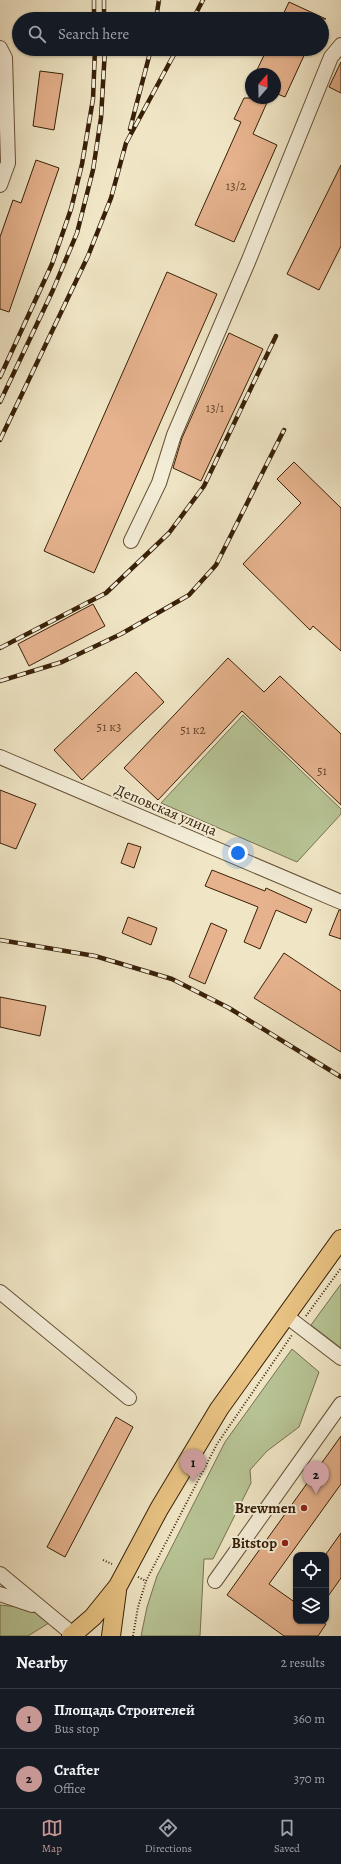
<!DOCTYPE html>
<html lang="en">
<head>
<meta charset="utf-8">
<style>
	body { margin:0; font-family:Alegreya,serif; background:#20242c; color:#f1f3f6 }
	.controls { position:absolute; right:12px; bottom:12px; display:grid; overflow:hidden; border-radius:8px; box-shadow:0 1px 3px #0004 }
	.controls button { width:36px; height:36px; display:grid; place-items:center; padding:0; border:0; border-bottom:1px solid #363941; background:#171b24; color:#f1f3f6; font:20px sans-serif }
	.compass { position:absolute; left:245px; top:68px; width:36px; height:36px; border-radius:50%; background:#171b24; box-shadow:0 1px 3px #0004; rotate:20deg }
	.you { position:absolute; left:238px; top:853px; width:14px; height:14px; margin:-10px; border:3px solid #fff; border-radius:50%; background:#1a73e8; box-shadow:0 0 0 6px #1a73e833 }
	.badge { display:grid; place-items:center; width:26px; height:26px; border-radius:50%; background:#c59692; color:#111; font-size:13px; font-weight:700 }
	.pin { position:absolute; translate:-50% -33px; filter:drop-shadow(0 1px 2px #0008) }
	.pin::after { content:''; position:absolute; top:21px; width:14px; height:12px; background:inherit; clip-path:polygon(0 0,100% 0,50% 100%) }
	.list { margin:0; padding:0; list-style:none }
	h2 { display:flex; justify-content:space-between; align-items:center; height:52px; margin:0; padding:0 16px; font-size:17px }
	h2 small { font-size:13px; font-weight:400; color:#9ea1a6 }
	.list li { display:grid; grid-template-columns:26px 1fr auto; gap:12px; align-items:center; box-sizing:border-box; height:60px; padding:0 16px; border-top:1px solid #363941 }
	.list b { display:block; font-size:15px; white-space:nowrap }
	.list p { margin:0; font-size:13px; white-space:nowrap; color:#9ea1a6 }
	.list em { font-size:13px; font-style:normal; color:#9ea1a6 }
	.icon { flex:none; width:22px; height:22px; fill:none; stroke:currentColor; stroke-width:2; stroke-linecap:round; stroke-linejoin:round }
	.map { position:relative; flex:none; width:341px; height:1636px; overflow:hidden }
	.search { position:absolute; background:#171b24; box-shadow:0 1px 3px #0004; left:12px; right:12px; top:12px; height:44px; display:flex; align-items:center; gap:10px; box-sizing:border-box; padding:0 14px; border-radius:22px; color:#9ea1a6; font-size:15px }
	.sheet { height:172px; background:#171b24 }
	nav { display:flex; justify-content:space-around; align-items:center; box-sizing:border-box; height:56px; border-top:1px solid #363941; background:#171b24; font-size:11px; color:#9ea1a6 }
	nav a { display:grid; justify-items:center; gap:2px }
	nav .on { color:#c59692 }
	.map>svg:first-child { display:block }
	.green { fill:#b8c596; stroke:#78724f }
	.building { fill:#e6b38e; stroke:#382008 }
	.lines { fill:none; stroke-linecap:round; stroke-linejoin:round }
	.minor-casing { stroke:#665238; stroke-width:16 }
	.major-casing { stroke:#382008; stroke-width:20 }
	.path { stroke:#382008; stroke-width:2; stroke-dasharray:1 2; stroke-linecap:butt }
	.minor { stroke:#f5efda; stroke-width:14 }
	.major { stroke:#e8c383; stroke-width:18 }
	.rail-casing { stroke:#382008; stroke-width:4.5 }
	.rail { stroke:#f5efda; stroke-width:3; stroke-dasharray:9; stroke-linecap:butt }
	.poi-dot { fill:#8f2418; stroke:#f5efda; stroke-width:1.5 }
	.labels { text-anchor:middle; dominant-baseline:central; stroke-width:4; stroke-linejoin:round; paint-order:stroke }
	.number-label { font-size:13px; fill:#64452a }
	.street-label { font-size:15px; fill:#382008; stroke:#f5efda }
	.poi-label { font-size:15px; font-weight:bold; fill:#382008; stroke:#f5efda; text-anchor:end }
</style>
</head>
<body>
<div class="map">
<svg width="341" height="1636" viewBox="0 0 341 1636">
	<rect width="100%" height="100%" fill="#f0e6c6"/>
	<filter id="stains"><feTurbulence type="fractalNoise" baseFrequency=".005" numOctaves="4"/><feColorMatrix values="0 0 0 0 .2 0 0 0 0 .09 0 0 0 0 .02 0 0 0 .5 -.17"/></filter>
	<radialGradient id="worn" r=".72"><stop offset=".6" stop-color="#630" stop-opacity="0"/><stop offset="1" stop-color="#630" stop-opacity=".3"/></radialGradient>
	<path class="green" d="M 243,715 L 341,809 L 341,814 L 297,862 L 161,803 Z
		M 341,1284 L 341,1348 L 311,1325 Z
		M 292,1349 L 319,1372 L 299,1427 L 267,1451 L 250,1470 L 251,1483 L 213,1559 L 204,1559 L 200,1636 L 141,1636 L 147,1607 L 157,1576 L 225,1442 Z
		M 0,1605 L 35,1609 L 52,1621 L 28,1636 L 0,1636 Z"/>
	<path class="building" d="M 289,2 L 326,19 L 281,19 Z
		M 267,49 L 307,49 L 285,97 L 275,93 L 275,74 L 255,74 Z
		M 341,62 L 341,93 L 329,87 Z
		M 40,71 L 63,74 L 54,130 L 33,126 Z
		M 244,98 L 269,98 L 253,134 L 277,145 L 234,242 L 195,225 L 241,122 L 234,119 Z
		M 36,160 L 59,168 L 9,312 L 0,309 L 0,237 L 13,200 L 21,203 Z
		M 341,165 L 341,246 L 319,290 L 287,274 Z
		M 167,272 L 217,294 L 94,573 L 44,551 Z
		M 229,333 L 263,349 L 201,481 L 173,468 L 182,438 Z
		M 294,462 L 341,508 L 341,651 L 313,626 L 310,630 L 243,564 L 301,503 L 277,479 Z
		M 93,604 L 105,626 L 29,666 L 18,644 Z
		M 228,658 L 264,692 L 280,676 L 341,734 L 341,805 L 242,711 L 158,800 L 124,768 Z
		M 136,672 L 164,702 L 82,780 L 54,750 Z
		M 0,790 L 36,804 L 16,849 L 0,843 Z
		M 128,843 L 141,847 L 134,868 L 121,863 Z
		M 212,870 L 265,891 L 266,888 L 312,909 L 306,923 L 276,910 L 260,949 L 244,942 L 258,907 L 205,886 Z
		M 339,910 L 341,910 L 341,939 L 329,935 Z
		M 128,917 L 157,928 L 151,945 L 122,933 Z
		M 211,923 L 227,930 L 205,984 L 189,977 Z
		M 284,953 L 341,991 L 341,1052 L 254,998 Z
		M 0,997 L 46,1006 L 40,1036 L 0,1027 Z
		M 116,1417 L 133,1427 L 65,1557 L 47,1547 Z
		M 341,1436 L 341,1484 L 269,1584 L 296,1603 L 296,1621 L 321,1621 L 326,1624 L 318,1636 L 284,1636 L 227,1595 Z
		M 341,1533 L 341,1578 L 326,1599 L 326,1554 Z"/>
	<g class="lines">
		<g class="minor-casing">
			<path id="minor" d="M 0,48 L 5,58 L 8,163 L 0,185
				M 131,541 L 159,483 L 174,435 L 248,262 L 331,57 L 341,45
				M 0,757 L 341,902
				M 0,1292 L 129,1398
				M 285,1315 L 341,1358
				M 0,1574 L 75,1636
				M 215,1581 L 341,1404
				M 0,1594 L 32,1605"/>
		</g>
		<g class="major-casing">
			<path id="major" d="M 71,1636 L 93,1617 L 118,1586 L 159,1509 L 219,1409 L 341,1239
				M 111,1636 L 117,1591"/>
		</g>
		<path class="path" d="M 306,1316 L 341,1268
			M 103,1560 L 112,1564
			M 138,1577 L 146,1581 L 217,1444 L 292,1335
			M 133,1636 L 138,1607 L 146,1581"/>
		<use href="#minor" class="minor"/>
		<use href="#major" class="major"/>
		<g class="rail-casing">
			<path id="rail" d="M 94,0 L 94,19
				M 104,0 L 104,19
				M 156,19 L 159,0
				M 193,19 L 203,0
				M 130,129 L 151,49
				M 0,377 L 52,264 L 71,209 L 82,164 L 93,99 L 95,49
				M 0,402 L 53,290 L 77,233 L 93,170 L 101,118 L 105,49
				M 0,440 L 88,256 L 111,198 L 126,143 L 177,49
				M 0,648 L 106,593 L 169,533 L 204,486 L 276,336
				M 0,681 L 62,662 L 121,634 L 189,595 L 216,565 L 284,430
				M 0,940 L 95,956 L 172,979 L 229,1008 L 341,1077"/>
		</g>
		<use href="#rail" class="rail"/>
	</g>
	<g class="poi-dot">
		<circle cx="304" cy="1508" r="4"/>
		<circle cx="285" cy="1543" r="4"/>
	</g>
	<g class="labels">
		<g class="number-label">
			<text x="236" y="185">13/2</text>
			<text x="215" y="407">13/1</text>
			<text x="109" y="726">51 к3</text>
			<text x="193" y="729">51 к2</text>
			<text x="322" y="770">51</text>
		</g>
		<g class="street-label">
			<text transform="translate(166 810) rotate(23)">Деповская улица</text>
		</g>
		<g class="poi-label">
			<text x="296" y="1508">Brewmen</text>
			<text x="277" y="1543">Bitstop</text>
		</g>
	</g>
	<rect width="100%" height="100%" filter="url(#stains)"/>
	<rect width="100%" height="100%" fill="url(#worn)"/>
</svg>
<div class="controls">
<button><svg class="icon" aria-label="locate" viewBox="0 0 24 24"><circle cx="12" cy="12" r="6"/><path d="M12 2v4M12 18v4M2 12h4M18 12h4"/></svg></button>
<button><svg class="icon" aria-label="layers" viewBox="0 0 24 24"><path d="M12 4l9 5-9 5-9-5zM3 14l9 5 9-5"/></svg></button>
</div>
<svg class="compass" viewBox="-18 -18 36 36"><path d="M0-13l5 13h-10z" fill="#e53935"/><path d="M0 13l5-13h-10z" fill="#9ea1a6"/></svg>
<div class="you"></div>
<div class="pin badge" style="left:193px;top:1482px">1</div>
<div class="pin badge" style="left:316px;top:1494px">2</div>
<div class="search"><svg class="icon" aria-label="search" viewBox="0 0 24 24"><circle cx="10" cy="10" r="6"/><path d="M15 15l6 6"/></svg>Search here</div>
</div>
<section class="sheet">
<h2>Nearby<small>2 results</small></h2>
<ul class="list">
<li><span class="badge">1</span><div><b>Площадь Строителей</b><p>Bus stop</p></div><em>360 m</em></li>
<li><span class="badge">2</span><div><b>Crafter</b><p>Office</p></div><em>370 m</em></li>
</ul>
</section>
<nav>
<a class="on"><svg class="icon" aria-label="map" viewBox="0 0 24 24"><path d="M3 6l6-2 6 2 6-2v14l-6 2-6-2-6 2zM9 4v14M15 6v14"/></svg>Map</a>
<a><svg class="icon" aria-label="directions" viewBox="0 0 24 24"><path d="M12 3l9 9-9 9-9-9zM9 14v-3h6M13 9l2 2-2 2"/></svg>Directions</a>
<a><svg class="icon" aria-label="saved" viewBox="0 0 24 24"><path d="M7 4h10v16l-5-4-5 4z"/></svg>Saved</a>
</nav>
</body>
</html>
